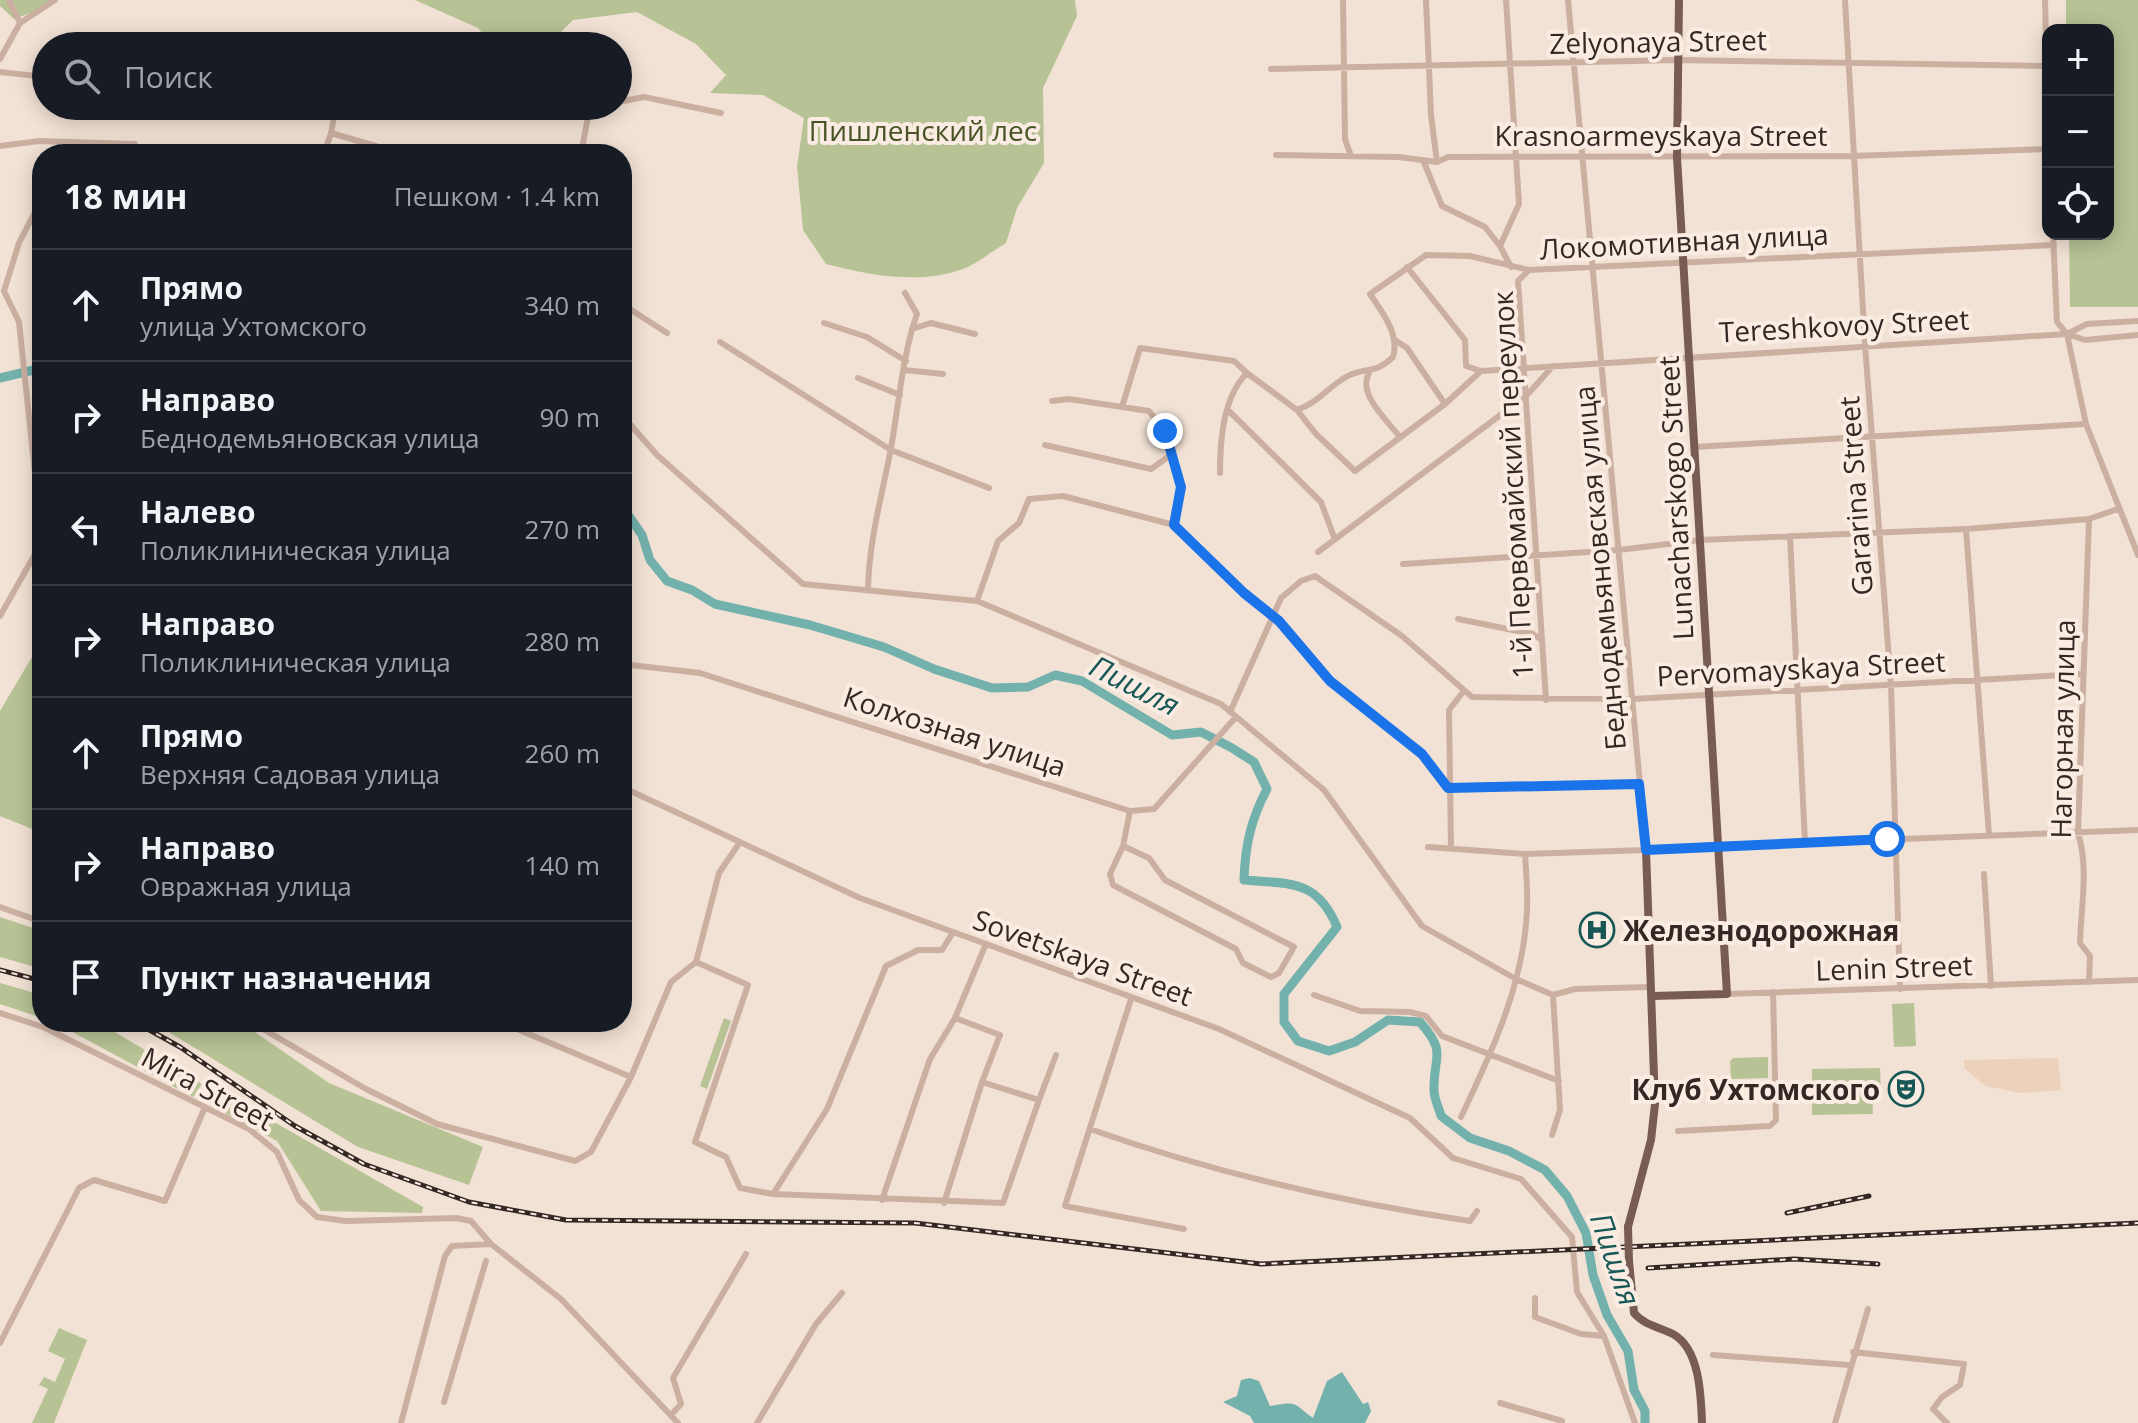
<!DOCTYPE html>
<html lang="ru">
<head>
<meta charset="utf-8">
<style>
	body { margin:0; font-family:"Open Sans",sans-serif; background:#242831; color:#f1f3f6 }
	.controls { position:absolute; right:24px; top:24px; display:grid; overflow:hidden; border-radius:16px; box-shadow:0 4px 20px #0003 }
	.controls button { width:72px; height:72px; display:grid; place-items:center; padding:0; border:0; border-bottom:2px solid #363941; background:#171b24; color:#f1f3f6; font:40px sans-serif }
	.stop { position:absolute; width:24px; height:24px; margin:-18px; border:6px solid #1a73e8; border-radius:50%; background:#fff }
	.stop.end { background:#1a73e8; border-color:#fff; box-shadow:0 2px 8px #0008 }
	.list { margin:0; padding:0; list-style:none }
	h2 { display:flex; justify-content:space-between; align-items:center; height:104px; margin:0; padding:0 32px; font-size:34px }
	h2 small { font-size:26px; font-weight:400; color:#9ea1a6 }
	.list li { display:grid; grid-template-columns:52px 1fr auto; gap:24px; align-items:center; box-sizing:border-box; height:112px; padding:0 32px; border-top:2px solid #363941 }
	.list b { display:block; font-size:30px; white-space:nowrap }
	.list p { margin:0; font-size:26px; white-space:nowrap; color:#9ea1a6 }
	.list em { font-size:26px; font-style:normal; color:#9ea1a6 }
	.icon { flex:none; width:44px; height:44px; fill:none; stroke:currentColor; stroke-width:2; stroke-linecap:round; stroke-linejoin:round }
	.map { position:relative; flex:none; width:2138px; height:1423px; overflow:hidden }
	.search { position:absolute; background:#171b24; box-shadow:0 4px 20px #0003; left:32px; top:32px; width:600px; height:88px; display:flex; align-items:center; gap:20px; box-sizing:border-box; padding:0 28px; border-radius:44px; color:#9ea1a6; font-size:30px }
	.panel { position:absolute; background:#171b24; box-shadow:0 4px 20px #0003; left:32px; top:144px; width:600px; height:888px; border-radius:32px }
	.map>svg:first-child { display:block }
	.green { fill:#b7c295 }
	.plaza { fill:#ecd1bb }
	.water { fill:#73b1ad }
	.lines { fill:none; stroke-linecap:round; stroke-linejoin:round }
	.river { stroke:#73b1ad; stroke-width:9 }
	.minor { stroke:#cbb0a1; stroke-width:6 }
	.major { stroke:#785c54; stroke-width:8 }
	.rail-casing { stroke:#342824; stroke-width:5 }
	.rail { stroke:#faece2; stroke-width:2; stroke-dasharray:6; stroke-linecap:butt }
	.major-bridge { stroke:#785c54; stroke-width:8 }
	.route { stroke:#1a73e8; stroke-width:10 }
	.labels { text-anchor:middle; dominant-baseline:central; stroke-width:8; stroke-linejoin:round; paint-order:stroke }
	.street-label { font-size:28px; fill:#342824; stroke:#faece2 }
	.park-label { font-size:28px; fill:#485426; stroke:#faece2 }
	.poi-label { font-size:28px; font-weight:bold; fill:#342824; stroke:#faece2; text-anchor:start }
	.water-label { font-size:30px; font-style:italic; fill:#175856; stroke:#faece2 }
</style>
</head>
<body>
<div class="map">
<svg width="2138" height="1423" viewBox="0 0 2138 1423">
	<rect width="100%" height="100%" fill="#f2e2d5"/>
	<path class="green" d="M 0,0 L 52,0 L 38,10 L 14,19 L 0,6 Z
		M 415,0 L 1075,0 L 1077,16 L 1043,88 L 1044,163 L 1017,208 L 1006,243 C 992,251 977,264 963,269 C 919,285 869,275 826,264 L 803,230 L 797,166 L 804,118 L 763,95 L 710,93 L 726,75 L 696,44 L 637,12 L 573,20 L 547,46 L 493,46 L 478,28 Z
		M 2066,0 L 2138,0 L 2138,307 L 2070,307 L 2069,234 L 2108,234 L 2108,30 L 2066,30 Z
		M 42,640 L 42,833 L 0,816 L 0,711 Z
		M 0,917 L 42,931 L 42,969 L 0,957 Z
		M 0,983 L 42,995 L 42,1018 L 0,1004 Z
		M 1914,1003 L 1916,1046 L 1894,1047 L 1892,1004 Z
		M 724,1018 L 731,1021 L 707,1089 L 700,1086 Z
		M 54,1022 L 98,1022 L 202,1084 L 193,1097 Z
		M 152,1022 L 240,1022 L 329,1083 L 483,1147 L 469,1185 L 358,1147 Z
		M 1768,1057 L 1768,1078 L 1731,1079 L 1730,1061 L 1733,1058 Z
		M 1880,1068 L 1881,1091 L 1872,1091 L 1873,1114 L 1812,1115 L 1812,1069 Z
		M 220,1091 L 423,1207 L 422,1213 L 321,1211 L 277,1141 L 214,1107 Z
		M 59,1328 L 87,1340 L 54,1423 L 32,1423 L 48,1389 L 39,1385 L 44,1377 L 55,1382 L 65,1359 L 48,1351 Z"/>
	<path class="plaza" d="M 2058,1058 L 2061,1090 L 2021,1093 L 1986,1086 L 1964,1068 L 1964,1060 Z"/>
	<path class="water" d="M 1342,1372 L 1363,1404 L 1368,1402 L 1371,1411 L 1365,1423 L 1254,1423 L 1250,1416 L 1223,1402 L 1237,1396 L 1241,1380 L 1250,1378 L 1259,1381 L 1270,1406 C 1299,1401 1292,1403 1313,1418 L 1327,1381 Z"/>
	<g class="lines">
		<path class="river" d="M 0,378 L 42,368
			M 622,506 L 642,535 L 650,560 L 667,581 L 692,590 L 715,604 L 810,625 L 884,647 L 934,669 L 992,688 L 1028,687 L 1055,675 L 1082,681 L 1172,735 L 1201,732 L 1232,748 L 1254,762 L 1267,789 C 1251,819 1245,846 1244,880 C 1290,884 1317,879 1337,927 L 1284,994 L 1284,1022 L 1298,1041 L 1329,1051 L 1355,1042 L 1388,1020 L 1420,1022 C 1448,1054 1433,1055 1434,1090 C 1434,1099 1439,1108 1441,1116 L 1470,1138 L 1509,1151 L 1545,1170 L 1567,1196 L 1586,1233 L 1593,1275 L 1607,1315 L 1628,1351 L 1634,1390 L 1645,1411 L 1645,1423"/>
		<path class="minor" d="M 9,0 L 20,23
			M 1343,0 L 1345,139 L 1351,156
			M 1426,0 L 1431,115 L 1437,162
			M 1506,0 L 1519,204 L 1500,246 L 1511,267
			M 1845,0 L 1865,345 L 1891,685 L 1900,989
			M 2045,0 L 2048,118
			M 0,59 L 20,23 L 55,0
			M 1271,69 L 1677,60 L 2046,66
			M 0,72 L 46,77
			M 618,102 L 644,97 L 721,113
			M 331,133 L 336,106
			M 0,146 L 39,141 L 135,144 L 136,154
			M 324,154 L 331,133 L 403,154
			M 581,154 L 589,111 L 605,106
			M 1276,155 L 1399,157 L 1437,162 L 1448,157 L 1853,156 L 2048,149
			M 1423,160 L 1442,206 L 1485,227 L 1500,246
			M 2053,234 L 2057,322 L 2067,334 L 2086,424 L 2138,555
			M 1407,267 L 1465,340 L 1466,366 L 1481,371 L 2067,334 L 2085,340 L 2138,335
			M 1529,270 L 1518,281 L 1546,700
			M 4,291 L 19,243 L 38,206 L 42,204
			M 622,304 L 667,333
			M 824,323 L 867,337 L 906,361
			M 912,329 L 931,323 L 975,334
			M 2067,334 L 2087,324 L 2138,321
			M 1395,340 L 1407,348 L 1445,404 L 1481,371
			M 720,342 L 891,450 L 989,488
			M 904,370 L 943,374
			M 1247,373 L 1297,410 L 1316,434 L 1355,471 L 1445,404
			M 1369,373 C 1357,394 1387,420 1399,436
			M 858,378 L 900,395
			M 1052,401 L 1069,399 L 1149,411 L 1165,431 L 1181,487 L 1174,525
			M 1122,407 L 1140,348 L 1234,361 L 1247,373 C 1223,397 1220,440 1220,473
			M 1297,410 C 1318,403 1328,387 1346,377 C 1365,366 1373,376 1393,357 C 1400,334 1382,312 1370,294 L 1426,255 L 1470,256 L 1529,270 L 2054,245
			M 1230,412 L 1321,502 L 1334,537
			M 622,415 L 657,455 L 803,584 L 977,601 L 1221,704 L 1324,790 L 1422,926 L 1516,979 L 1553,995 L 1575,989 L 1651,987
			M 1045,445 L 1151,469 L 1172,454
			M 1694,447 L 2086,424
			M 2089,519 L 2078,833 C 2089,868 2081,906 2080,943 L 2090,956 L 2089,982
			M 1966,529 L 1989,835
			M 1790,536 L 1805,842
			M 1318,552 L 1527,395 L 1553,366
			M 1403,564 L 1619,550 L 1700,540 L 1966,529 L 2089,519 L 2118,509
			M 868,589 C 869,540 882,496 891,448 C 899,404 902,357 917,314 L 905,293
			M 977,601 L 998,541 L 1019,523 L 1029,499 L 1063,496 L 1174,525 L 1244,593 L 1279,621 L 1330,681 L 1422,754 L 1448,788 L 1639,784
			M 0,616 L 35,554 L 38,502 L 19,322 L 4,291
			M 1458,619 L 1533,634 L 1542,640
			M 622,664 L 700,673 L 1130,811 L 1154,809 L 1236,717
			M 1230,712 L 1281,598 L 1301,581 L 1315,576 L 1402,636 L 1472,697 L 1633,699 L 2083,674
			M 622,787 L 860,898 L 1219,1029 L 1410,1118 L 1453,1158 L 1521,1179 L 1572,1237 L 1577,1292 L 1604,1336 L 1635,1423
			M 740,842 L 719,873 L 696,962 L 748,985 L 695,1142 L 726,1157 L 740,1188 L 773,1194 L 1003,1203 L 1039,1100 L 982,1082 L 1000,1035 L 955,1018
			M 1123,846 L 1110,874 L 1113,885 L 1236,949 L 1243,963 L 1271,977 L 1279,973 L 1294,947 L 1165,880 L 1149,858 L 1123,846 L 1130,811
			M 1719,846 L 2138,830
			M 1428,847 L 1525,854 L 1646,850 L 1568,0
			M 1451,847 L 1449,710 L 1463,692
			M 1984,874 L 1991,986
			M 0,907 L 42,922
			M 1727,994 L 2138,980
			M 1314,995 L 1360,1011 L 1410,1012 L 1426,1016 L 1442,1036 L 1559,1081
			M 1131,999 L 1065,1206 L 1184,1229
			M 0,1013 L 43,1027 L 249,1129 L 277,1152 L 299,1200 L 317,1217 L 346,1221 L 456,1218 L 471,1221 L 491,1244 L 561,1299 L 678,1423
			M 251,1022 L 366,1089 L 437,1124 L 575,1161 L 591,1152 L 631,1077 L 671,982 L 696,962
			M 500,1022 L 631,1077
			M 1039,1100 L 1056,1055
			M 1461,1117 C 1492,1052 1524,983 1527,910 C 1528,891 1526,872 1525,854
			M 1090,1129 C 1214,1173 1340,1202 1470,1221 L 1477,1211
			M 1678,1131 L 1770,1126 L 1776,1120 L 1773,992
			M 1552,1135 L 1560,1110 L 1553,995
			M 773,1194 L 827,1109 L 886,966 L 918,950 L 942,950 L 952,934
			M 882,1200 L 930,1059 L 955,1018 L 985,946
			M 944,1203 L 982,1082
			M 1535,1298 L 1535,1317 L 1581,1334 L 1604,1336
			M 0,1343 L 79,1188 L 94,1180 L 165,1201 L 205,1107
			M 1853,1352 L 1964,1364 L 1960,1385 L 1942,1397 L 1933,1409 L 1947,1423
			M 1713,1355 L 1849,1365
			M 444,1402 L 486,1261
			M 1500,1403 L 1562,1421
			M 671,1415 L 681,1404 L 673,1378 L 746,1254
			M 401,1423 L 445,1256 L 452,1246 L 491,1244
			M 757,1423 L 816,1324 L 842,1293
			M 1835,1423 L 1868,1309"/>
		<path class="major" d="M 1652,996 L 1727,994 L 1677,157 L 1679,0
			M 1628,1227 L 1651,1140 L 1655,1104 L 1646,850 L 1719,846
			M 1629,1261 L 1634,1313 C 1644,1325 1659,1327 1673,1334 C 1700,1349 1701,1396 1702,1423"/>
		<g class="rail-casing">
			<path id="rail" d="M 0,970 L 42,981
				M 135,1022 L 180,1047 L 295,1126 L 364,1164 L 469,1202 L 566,1220 L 915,1223 L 1261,1264 L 2138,1223
				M 1787,1213 L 1869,1196
				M 1648,1268 L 1794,1259 L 1878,1264"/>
		</g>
		<use href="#rail" class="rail"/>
		<path class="major-bridge" d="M 1628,1227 L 1629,1261"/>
	</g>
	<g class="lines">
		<path class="route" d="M 1165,431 L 1181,487 L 1174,525 L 1244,593 L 1279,621 L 1330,681 L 1422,754 L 1448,788 L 1639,784 L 1646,850 L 1887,839"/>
	</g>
	<defs>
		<g id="hospital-ring" transform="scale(1.8)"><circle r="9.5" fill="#faece2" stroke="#175856" stroke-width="1.5"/><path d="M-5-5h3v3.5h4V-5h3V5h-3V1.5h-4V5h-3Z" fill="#175856"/></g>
		<g id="theatre-ring" transform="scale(1.8)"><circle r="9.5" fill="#faece2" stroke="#175856" stroke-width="1.5"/><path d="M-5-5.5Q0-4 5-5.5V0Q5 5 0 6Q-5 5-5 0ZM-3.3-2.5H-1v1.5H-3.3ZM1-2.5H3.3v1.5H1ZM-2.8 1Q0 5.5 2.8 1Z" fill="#175856"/></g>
	</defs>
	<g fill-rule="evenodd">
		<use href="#hospital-ring" x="1597" y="930"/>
		<use href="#theatre-ring" x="1906" y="1089"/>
	</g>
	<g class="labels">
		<g class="street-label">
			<text transform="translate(1658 41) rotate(-1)">Zelyonaya Street</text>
			<text x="1661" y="135">Krasnoarmeyskaya Street</text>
			<text transform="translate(1684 241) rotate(-3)">Локомотивная улица</text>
			<text transform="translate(1844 325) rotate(-3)">Tereshkovoy Street</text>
			<text transform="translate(1512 485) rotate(-93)">1-й Первомайский переулок</text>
			<text transform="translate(1855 496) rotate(-94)">Gararina Street</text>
			<text transform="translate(1675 498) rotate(-93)">Lunacharskogo Street</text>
			<text transform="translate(1599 568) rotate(-95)">Беднодемьяновская улица</text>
			<text transform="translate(1801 668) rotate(-3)">Pervomayskaya Street</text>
			<text transform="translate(2062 729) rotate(-89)">Нагорная улица</text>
			<text transform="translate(955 731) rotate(18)">Колхозная улица</text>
			<text transform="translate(1083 957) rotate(20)">Sovetskaya Street</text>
			<text transform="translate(1894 967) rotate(-2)">Lenin Street</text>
			<text transform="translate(208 1088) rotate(28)">Mira Street</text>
		</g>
		<g class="park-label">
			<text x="923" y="130">Пишленский лес</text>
		</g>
		<g class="poi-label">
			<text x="1623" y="930">Железнодорожная</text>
			<text x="1880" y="1089" text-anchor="end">Клуб Ухтомского</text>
		</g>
		<g class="water-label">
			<text transform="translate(1135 685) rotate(27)">Пишля</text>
			<text transform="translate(1616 1259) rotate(71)">Пишля</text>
		</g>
	</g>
</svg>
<div class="controls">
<button>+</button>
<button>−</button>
<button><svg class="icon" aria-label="locate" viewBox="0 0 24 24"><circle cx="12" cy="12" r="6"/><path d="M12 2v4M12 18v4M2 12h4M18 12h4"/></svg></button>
</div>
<div class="stop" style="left:1887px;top:839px"></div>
<div class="stop end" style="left:1165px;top:431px"></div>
<div class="search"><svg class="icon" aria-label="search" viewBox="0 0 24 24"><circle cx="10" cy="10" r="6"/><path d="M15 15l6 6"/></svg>Поиск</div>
<section class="panel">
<h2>18 мин<small>Пешком · 1.4 km</small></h2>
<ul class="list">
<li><svg class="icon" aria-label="ahead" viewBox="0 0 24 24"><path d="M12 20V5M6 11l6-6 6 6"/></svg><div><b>Прямо</b><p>улица Ухтомского</p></div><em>340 m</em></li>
<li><svg class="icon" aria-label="right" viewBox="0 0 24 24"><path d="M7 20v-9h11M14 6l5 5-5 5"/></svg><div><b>Направо</b><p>Беднодемьяновская улица</p></div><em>90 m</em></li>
<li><svg class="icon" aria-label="left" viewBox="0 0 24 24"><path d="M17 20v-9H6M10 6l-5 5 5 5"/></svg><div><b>Налево</b><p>Поликлиническая улица</p></div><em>270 m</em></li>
<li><svg class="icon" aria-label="right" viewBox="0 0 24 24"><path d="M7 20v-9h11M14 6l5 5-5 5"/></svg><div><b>Направо</b><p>Поликлиническая улица</p></div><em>280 m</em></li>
<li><svg class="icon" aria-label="ahead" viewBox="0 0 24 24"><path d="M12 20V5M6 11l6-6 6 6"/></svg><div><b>Прямо</b><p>Верхняя Садовая улица</p></div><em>260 m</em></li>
<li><svg class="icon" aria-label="right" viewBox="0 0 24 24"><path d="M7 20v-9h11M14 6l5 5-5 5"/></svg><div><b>Направо</b><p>Овражная улица</p></div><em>140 m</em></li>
<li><svg class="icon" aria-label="arrive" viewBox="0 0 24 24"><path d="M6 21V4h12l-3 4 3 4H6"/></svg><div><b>Пункт назначения</b></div></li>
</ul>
</section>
</div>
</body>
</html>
